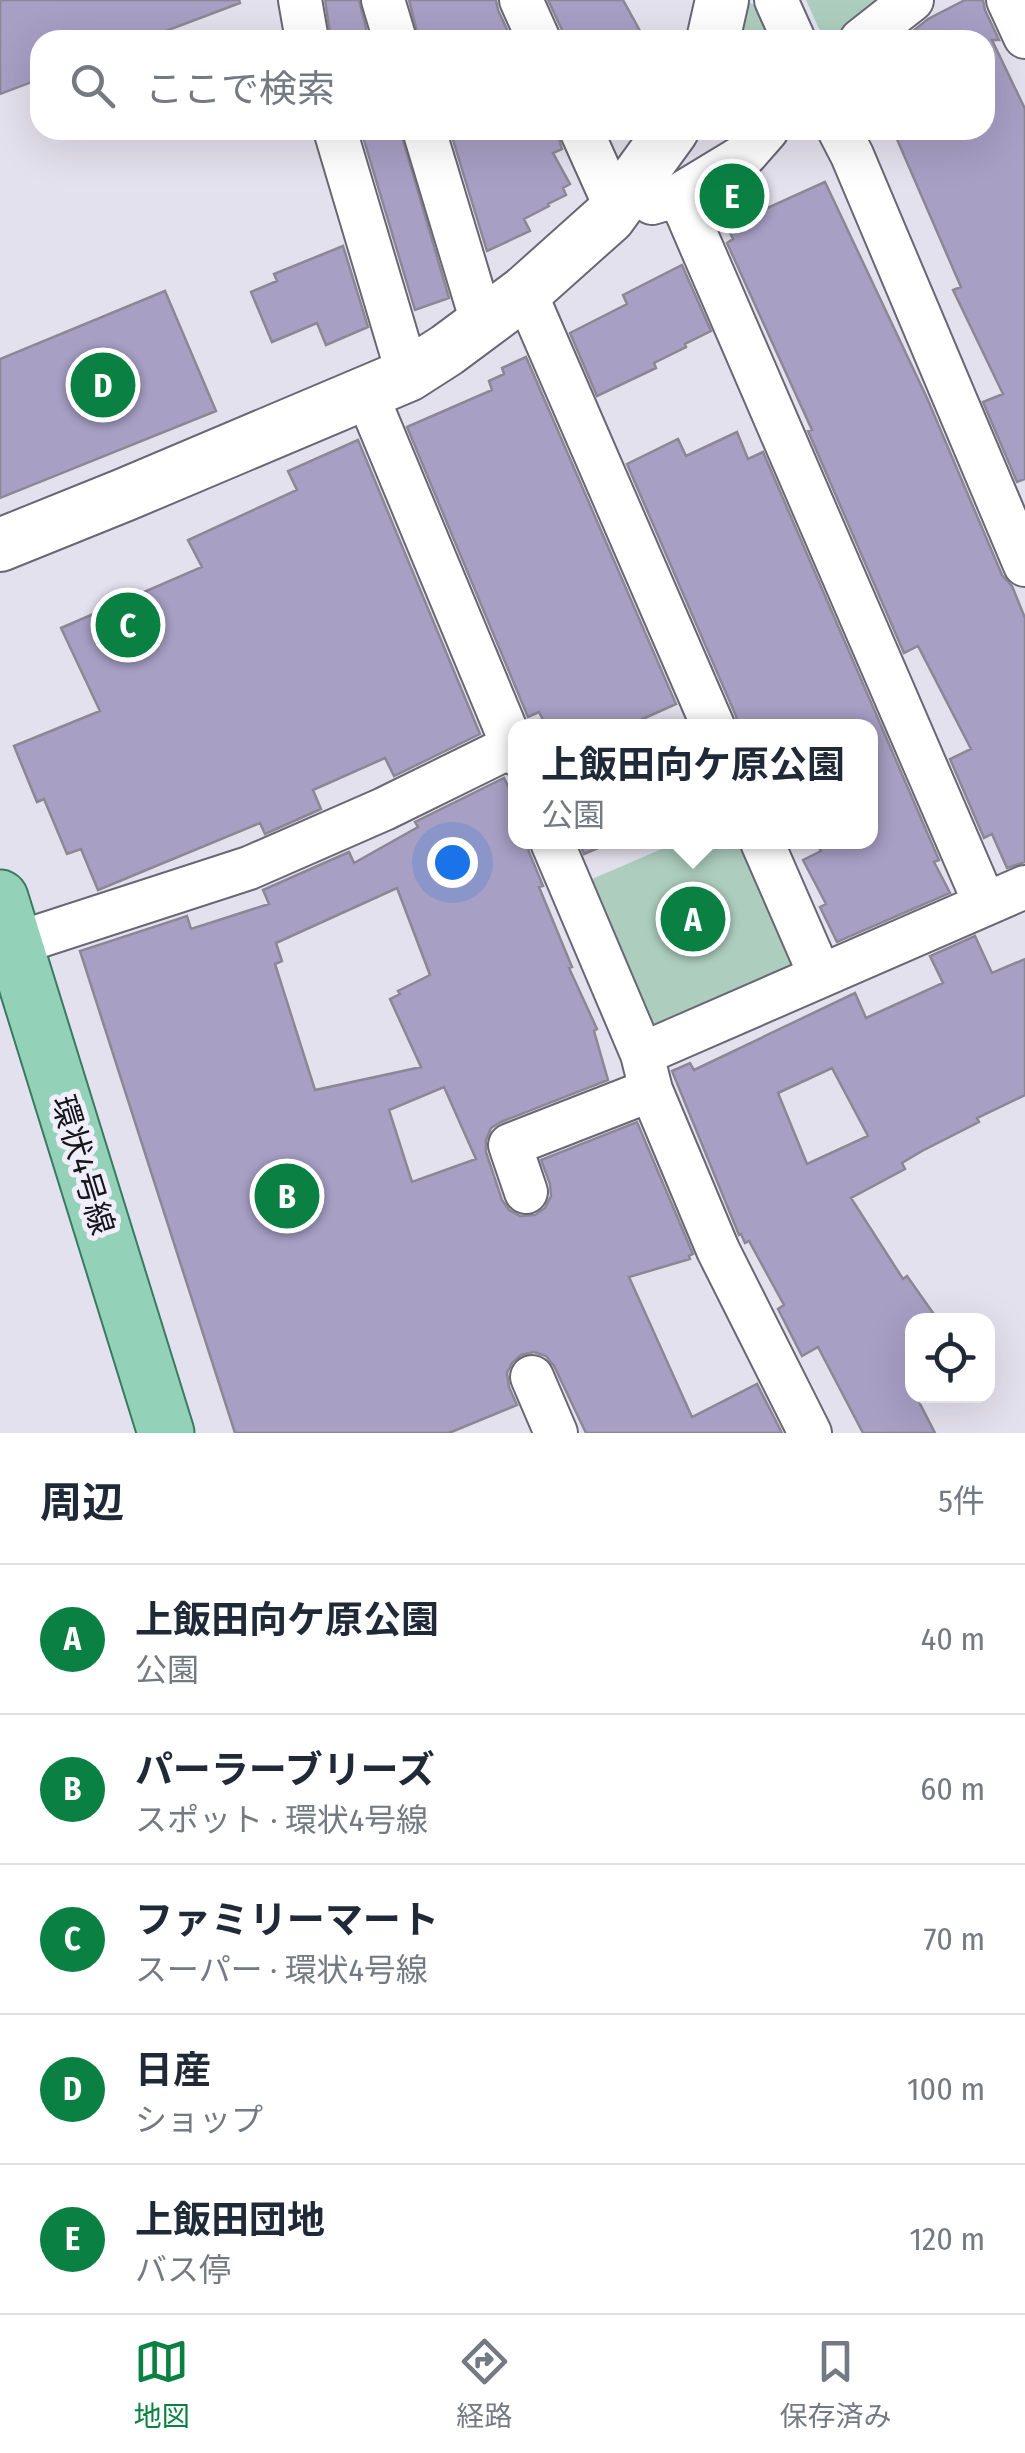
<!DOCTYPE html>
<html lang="ja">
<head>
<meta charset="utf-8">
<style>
	body { margin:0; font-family:"Fira Sans Condensed","Noto Sans JP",sans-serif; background:#f2f2f3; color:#1f2937 }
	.controls { position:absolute; right:30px; bottom:30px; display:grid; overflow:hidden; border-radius:20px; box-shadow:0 10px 40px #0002 }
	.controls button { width:90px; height:90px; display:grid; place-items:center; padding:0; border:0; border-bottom:2px solid #e0e1e3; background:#fff; color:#1f2937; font:50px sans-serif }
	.you { position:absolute; left:452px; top:862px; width:35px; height:35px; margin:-25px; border:8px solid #fff; border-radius:50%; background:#1a73e8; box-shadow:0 0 0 15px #1a73e833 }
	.badge { display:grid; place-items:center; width:65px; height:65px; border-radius:50%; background:#0b8043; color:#fff; font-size:32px; font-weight:700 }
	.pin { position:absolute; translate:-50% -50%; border:5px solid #fff; box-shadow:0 2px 10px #0006 }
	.popup { position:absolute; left:508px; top:719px; width:370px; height:130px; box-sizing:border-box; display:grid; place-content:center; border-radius:20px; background:#fff; filter:drop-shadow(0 2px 8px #0005); font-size:32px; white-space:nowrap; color:#747a83 }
	.popup b { font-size:38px; color:#1f2937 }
	.popup::after { content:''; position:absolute; left:50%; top:100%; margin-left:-20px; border:20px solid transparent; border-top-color:#fff }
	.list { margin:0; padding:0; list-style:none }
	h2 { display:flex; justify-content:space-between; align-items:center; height:130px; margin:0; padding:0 40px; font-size:42px }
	h2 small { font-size:32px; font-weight:400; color:#747a83 }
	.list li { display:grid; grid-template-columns:65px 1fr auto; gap:30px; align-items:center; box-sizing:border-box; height:150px; padding:0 40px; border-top:2px solid #e0e1e3 }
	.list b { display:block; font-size:38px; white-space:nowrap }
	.list p { margin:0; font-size:32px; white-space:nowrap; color:#747a83 }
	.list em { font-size:32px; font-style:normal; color:#747a83 }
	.icon { flex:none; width:55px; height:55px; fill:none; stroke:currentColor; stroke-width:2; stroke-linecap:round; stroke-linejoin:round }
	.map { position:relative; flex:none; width:1025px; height:1433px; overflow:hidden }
	.search { position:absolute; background:#fff; box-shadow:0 10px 40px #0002; left:30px; right:30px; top:30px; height:110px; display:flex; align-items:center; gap:25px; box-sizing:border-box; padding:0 35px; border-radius:30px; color:#747a83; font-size:38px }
	.sheet { height:880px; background:#fff }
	nav { display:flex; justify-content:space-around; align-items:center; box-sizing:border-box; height:140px; border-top:2px solid #e0e1e3; background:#fff; font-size:28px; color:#747a83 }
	nav a { display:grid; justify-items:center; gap:5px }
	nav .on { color:#0b8043 }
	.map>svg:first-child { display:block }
	.green { fill:#adcebe }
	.building { fill:#a79fc4; stroke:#8b8894; stroke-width:2.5; fill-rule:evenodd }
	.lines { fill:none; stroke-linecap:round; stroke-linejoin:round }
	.minor-casing { stroke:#696773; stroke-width:46 }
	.tertiary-casing { stroke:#696773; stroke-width:56 }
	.primary-casing { stroke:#397b62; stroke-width:59 }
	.minor { stroke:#fff; stroke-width:42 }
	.tertiary { stroke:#fff; stroke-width:52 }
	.primary { stroke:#93d1b8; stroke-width:55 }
	.labels { text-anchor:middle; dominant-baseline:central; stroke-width:10; stroke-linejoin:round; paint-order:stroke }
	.street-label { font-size:32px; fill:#17161b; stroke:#f1eefc }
</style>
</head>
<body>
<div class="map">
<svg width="1025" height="1433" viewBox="0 0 1025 1433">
	<rect width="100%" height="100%" fill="#e4e1ee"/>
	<path class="green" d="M 806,0 L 881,0 L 832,37 L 819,29 Z
		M 747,2 L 758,6 L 774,40 L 735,40 Z
		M 678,842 L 753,842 L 803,956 L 792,975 L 659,1031 L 637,1021 L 585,882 Z"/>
	<path class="building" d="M 0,0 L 239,0 L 240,3 L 142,40 L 40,40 L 40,79 L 0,94 Z
		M 325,0 L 359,0 L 369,40 L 331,40 Z
		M 409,0 L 496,0 L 498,10 L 512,40 L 419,40 Z
		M 548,0 L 623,0 L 645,40 L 564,40 L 562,30 Z
		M 965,0 L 983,0 L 985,10 L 999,40 L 992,40 L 1025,109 L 1025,479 L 1017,482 L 983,402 L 1003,394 L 953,290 L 961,287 L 893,130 L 985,130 L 985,40 L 902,40 L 928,19 Z
		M 361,130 L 400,130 L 449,298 L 415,310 Z
		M 450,130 L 556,130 L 562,149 L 553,153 L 570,184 L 563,188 L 566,195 L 548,204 L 549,206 L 524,219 L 530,231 L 487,251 Z
		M 825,182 L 927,398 L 1002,575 L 1012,586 L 1025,618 L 1025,862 L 1007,868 L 992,834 L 984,838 L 950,759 L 971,749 L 918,646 L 904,653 L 808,431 L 812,430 L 727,243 L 733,239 L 727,226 Z
		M 343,246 L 368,327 L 326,345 L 317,323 L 272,342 L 251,292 L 277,281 L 274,274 Z
		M 682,265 L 711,331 L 685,344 L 686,347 L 654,363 L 656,368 L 597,396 L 570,333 L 627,304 L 623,295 Z
		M 165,291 L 216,411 L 0,498 L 0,359 Z
		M 526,357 L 676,704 L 627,726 L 546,726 L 539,712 L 528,717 L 407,427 L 492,390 L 489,381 L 504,374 L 502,368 Z
		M 737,432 L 748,459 L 763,452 L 939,860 L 934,862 L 950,893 L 837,942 L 820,907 L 826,904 L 803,860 L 821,851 L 815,842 L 870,842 L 870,726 L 738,726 L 736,716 L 627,464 L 678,439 L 686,456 Z
		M 358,440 L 480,734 L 394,776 L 385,758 L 313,790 L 321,809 L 265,834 L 260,823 L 98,890 L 81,849 L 67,854 L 44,799 L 37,802 L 14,746 L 100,711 L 61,628 L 202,567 L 188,540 L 297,490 L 288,471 Z
		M 504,778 L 516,803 L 516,842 L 527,842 L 529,852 L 543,886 L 539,887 L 572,967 L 569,968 L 597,1029 L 594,1031 L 608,1080 L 501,1122 L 491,1128 L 486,1140 L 486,1152 L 502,1200 L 509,1210 L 520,1216 L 535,1215 L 545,1208 L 551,1196 L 550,1184 L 541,1160 L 637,1122 L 693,1254 L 689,1256 L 690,1259 L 629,1277 L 692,1417 L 757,1384 L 782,1433 L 586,1433 L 554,1366 L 546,1356 L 534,1352 L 521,1355 L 512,1363 L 507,1373 L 509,1387 L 517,1405 L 449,1433 L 235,1433 L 80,951 L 187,916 L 191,929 L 269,904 L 263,890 L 349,852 L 354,863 L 418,827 L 415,822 ZM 397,888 L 430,975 L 398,991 L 400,994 L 390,999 L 421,1067 L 315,1090 L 275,964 L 282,961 L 276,943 ZM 444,1087 L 476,1159 L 412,1182 L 389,1110 Z
		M 579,842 L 612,842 L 584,854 Z
		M 975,936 L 992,973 L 1025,959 L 1025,1095 L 977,1118 L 979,1122 L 922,1151 L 902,1163 L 905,1169 L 851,1198 L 903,1279 L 907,1276 L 938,1320 L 912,1320 L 912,1396 L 916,1396 L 935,1433 L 863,1433 L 818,1347 L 802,1356 L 778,1309 L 784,1305 L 749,1241 L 745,1243 L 741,1234 L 739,1235 L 672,1071 L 690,1063 L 694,1070 L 855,993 L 866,1018 L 943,983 L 930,956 ZM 832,1068 L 868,1136 L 807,1164 L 778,1093 Z"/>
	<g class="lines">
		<g class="minor-casing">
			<path id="minor" d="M 300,0 L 307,40
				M 383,0 L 395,40
				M 521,0 L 539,40
				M 776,0 L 794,40
				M 1008,0 L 1025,37
				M 861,40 L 912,0
				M 335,130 L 408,375
				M 424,130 L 482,322
				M 581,130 L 616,208
				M 839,130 L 852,155 L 1025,565
				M 679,195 L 985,904
				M 652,203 L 679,195 L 745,155 L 767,130
				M 525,292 L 713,726
				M 366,393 L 516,754
				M 552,842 L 642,1054 L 1025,887
				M 762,842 L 820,975
				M 15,944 L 249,868 L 384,809 L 512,746
				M 642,1054 L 651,1090 L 718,1250 L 810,1433
				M 526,1192 L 510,1145 L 651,1090
				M 532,1377 L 556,1433"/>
		</g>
		<g class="tertiary-casing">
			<path id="tertiary" d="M 713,40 L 722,0
				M 0,545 L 124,495 L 408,375 L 447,350 L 525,292 L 609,217 L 672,130"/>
		</g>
		<g class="primary-casing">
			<path id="primary" d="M 0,898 L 166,1433"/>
		</g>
		<use href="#minor" class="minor"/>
		<use href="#tertiary" class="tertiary"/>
		<use href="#primary" class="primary"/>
	</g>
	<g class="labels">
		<g class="street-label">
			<text transform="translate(83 1165) rotate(73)">環状4号線</text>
		</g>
	</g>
</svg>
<div class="controls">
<button><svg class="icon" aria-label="locate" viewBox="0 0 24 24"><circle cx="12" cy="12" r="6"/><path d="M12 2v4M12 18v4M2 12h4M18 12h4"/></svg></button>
</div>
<div class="you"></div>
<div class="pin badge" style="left:693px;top:919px">A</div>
<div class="popup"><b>上飯田向ケ原公園</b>公園</div>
<div class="pin badge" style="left:287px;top:1196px">B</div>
<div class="pin badge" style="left:128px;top:625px">C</div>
<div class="pin badge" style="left:103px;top:385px">D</div>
<div class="pin badge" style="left:732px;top:196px">E</div>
<div class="search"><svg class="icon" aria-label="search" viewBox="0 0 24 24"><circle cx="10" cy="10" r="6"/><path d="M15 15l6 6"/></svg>ここで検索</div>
</div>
<section class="sheet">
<h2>周辺<small>5件</small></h2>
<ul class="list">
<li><span class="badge">A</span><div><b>上飯田向ケ原公園</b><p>公園</p></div><em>40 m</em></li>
<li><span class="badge">B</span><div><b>パーラーブリーズ</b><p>スポット · 環状4号線</p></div><em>60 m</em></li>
<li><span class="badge">C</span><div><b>ファミリーマート</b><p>スーパー · 環状4号線</p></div><em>70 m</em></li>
<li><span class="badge">D</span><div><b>日産</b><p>ショップ</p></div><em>100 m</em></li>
<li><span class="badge">E</span><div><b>上飯田団地</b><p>バス停</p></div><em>120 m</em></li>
</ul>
</section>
<nav>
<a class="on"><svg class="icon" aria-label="map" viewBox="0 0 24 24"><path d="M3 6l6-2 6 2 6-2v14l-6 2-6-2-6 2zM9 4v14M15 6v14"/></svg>地図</a>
<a><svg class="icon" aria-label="directions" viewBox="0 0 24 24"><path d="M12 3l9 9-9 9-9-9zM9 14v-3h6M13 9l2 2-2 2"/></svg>経路</a>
<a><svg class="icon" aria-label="saved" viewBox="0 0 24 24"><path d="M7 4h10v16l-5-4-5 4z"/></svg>保存済み</a>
</nav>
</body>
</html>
